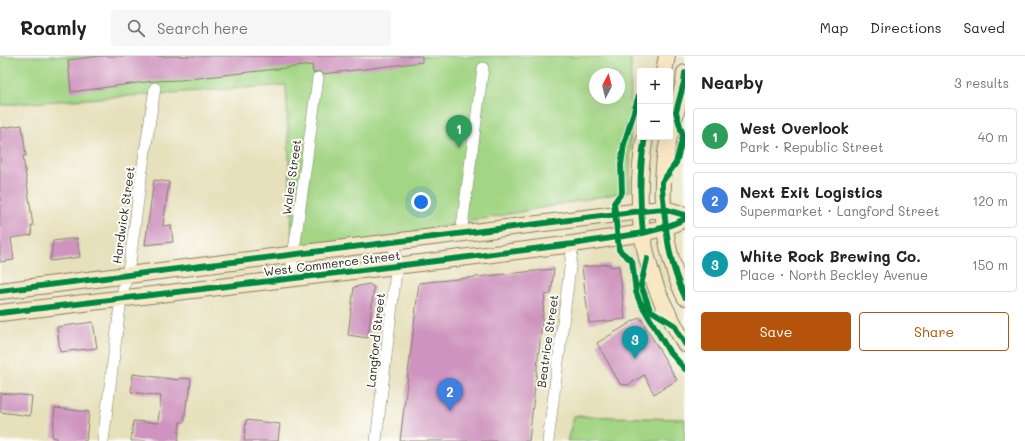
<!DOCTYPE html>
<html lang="en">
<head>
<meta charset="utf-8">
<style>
	body { margin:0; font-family:Mali,sans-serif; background:#f6f6f6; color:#222 }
	.controls { position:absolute; right:12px; top:12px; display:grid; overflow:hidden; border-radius:4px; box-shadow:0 4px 16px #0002 }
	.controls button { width:36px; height:36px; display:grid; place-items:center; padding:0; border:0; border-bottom:1px solid #e0e0e0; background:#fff; color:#222; font:20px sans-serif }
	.compass { position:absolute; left:589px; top:12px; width:36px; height:36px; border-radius:50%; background:#fff; box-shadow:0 4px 16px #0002; rotate:7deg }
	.you { position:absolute; left:421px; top:146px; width:14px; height:14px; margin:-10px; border:3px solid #fff; border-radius:50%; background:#1a73e8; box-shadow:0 0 0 6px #1a73e833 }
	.badge { display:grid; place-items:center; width:26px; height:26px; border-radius:50%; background:#b45309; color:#fff; font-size:13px; font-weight:700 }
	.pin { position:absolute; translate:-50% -33px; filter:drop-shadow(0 1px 2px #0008) }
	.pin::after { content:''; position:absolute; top:21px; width:14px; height:12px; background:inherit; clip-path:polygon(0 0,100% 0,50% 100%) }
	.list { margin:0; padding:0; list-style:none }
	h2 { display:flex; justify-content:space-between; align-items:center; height:52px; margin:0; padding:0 16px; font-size:17px }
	h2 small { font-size:13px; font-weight:400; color:#767676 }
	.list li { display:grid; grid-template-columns:26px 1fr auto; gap:12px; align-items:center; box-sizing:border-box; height:56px; margin:0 8px 8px; padding:0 8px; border:1px solid #e0e0e0; border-radius:4px }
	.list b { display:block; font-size:15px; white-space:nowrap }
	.list p { margin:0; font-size:13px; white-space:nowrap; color:#767676 }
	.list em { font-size:13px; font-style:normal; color:#767676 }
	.actions { display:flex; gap:8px; padding:12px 16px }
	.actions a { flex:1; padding:9px 0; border:1px solid #b45309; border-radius:4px; text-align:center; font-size:14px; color:#b45309 }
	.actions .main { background:#b45309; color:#fff }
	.icon { flex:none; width:22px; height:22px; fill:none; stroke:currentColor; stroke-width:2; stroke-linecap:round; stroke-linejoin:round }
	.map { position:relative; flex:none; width:685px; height:385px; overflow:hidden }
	header { display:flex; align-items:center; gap:24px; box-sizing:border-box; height:56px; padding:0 20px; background:#fff; border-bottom:1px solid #e0e0e0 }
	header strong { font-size:19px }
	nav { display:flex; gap:22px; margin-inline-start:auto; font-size:14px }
	.search { width:280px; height:36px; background:#f6f6f6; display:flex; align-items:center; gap:10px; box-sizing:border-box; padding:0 14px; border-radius:4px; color:#767676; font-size:15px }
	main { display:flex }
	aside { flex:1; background:#fff }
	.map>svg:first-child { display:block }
	.green { fill:#a2d584; stroke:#5f7850; fill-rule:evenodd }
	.building { fill:#ce93be }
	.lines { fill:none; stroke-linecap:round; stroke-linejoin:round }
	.street-casing { stroke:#817e6c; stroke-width:12 }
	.secondary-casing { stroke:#817e6c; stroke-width:18 }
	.street { stroke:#fff; stroke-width:11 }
	.secondary { stroke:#f9e7c3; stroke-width:16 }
	.cycleway-casing { stroke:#fdfcf7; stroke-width:8 }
	.cycleway { stroke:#00873e; stroke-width:6 }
	.labels { text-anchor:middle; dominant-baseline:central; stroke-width:4; stroke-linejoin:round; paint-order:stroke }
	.street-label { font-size:12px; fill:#1c1c1c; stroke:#fdfcf7 }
</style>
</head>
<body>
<header>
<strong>Roamly</strong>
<div class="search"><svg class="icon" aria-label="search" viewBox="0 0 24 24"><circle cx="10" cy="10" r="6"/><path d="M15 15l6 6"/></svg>Search here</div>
<nav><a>Map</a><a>Directions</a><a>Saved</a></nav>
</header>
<main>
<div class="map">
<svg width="685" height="385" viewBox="0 0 685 385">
	<rect width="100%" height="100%" fill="#fdfcf7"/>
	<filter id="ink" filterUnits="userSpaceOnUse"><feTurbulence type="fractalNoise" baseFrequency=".025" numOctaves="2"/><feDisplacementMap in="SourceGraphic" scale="8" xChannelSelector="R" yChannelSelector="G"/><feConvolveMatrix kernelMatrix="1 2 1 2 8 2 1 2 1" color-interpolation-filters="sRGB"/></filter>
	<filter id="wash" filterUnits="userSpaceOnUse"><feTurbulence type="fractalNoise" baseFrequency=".012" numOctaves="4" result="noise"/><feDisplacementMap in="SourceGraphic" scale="16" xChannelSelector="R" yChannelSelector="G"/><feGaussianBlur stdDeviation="0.9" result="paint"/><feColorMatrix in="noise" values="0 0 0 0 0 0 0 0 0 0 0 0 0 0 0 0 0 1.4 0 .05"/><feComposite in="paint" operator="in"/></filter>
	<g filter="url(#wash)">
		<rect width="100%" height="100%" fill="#e6e0bb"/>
		<path class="green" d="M 0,0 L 631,0 L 630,135 L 293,199 L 286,29 L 1,49 ZM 595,18 L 619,18 L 619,42 L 595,42 Z
			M 574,360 L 685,363 L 685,385 L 567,385 Z"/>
		<g id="blocks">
			<path class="building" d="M 100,0 L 422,0 L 422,6 L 323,18 L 319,15 L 313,17 L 312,9 L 180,24 L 153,25 L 71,36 L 68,4 Z
				M 22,69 L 26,100 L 23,100 L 33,170 L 31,170 L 32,179 L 11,182 L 14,204 L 0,206 L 0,72 Z
				M 154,124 L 169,126 L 163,170 L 171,169 L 173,186 L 145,189 Z
				M 77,182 L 80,201 L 50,205 L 53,185 Z
				M 610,208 L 610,211 L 619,210 L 625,263 L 589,267 L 582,211 Z
				M 554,213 L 551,238 L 545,239 L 529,385 L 400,385 L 419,227 Z
				M 369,228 L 374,231 L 368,282 L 348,279 L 354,231 Z
				M 640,261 L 677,324 L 654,338 L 644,319 L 628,329 L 620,328 L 597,287 Z
				M 93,266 L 97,292 L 60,296 L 57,271 Z
				M 133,318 L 179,324 L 179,322 L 191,323 L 189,344 L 187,343 L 184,366 L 180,366 L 178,385 L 131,385 L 133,365 L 158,367 L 161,340 L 131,336 Z
				M 0,337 L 32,340 L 30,360 L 0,356 Z
				M 55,352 L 89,356 L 86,385 L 57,385 L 57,382 L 52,381 Z
				M 246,364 L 280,368 L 278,385 L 244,385 Z"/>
		</g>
	</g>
	<g filter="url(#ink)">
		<use href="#blocks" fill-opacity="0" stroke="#817e6c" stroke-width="1"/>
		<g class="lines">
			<g class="street-casing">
				<path id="street" d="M 461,178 L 483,12
					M 290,223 L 318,22
					M 103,385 L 121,243 L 130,205 L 141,121 L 155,32
					M 376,385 L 395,224 L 396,210 L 394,186
					M 548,385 L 573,188"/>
			</g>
			<g class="secondary-casing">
				<path id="secondary" d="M 664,15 L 667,0
					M 670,78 L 684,26 L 685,17
					M 645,81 C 636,130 638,184 656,231 C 663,251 675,270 685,288
					M 669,81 C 657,133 662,193 685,241
					M 0,235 L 641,155 L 664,153 L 685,159
					M 0,257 L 396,210 L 573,188 L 643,177 L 666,171 L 685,163"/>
			</g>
			<use href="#street" class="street"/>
			<use href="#secondary" class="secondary"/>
			<g class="cycleway-casing">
				<path id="cycleway" d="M 685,17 L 684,26 L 676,56 L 683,80 L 676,107 L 662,126 L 662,132 C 666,172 667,204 685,241
					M 640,36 L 624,88 L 621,109 L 622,136 L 614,147 L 619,194 L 632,205 L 636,236 L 639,244 L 668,294 L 685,313
					M 643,177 C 639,143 639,114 645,81
					M 647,203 L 641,229 L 650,254 L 674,269 L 685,288
					M 0,235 L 641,155 L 664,153 L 685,159
					M 0,257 L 396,210 L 573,188 L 643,177 L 666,171 L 685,163"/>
			</g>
			<use href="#cycleway" class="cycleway"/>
		</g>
	</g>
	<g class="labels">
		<g class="street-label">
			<text transform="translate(291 121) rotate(-82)">Wales Street</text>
			<text transform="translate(123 159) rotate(-82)">Hardwick Street</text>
			<text transform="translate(332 207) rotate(-7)">West Commerce Street</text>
			<text transform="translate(375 284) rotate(-84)">Langford Street</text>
			<text transform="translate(547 285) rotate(-82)">Beatrice Street</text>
		</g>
	</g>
</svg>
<div class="controls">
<button>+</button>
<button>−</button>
</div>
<svg class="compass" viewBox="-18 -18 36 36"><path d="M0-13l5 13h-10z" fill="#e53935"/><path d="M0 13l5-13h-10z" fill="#767676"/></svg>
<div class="you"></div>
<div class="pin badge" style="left:459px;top:92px;background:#2e9e5b">1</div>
<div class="pin badge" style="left:450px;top:355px;background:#3f7fe0">2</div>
<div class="pin badge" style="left:635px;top:303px;background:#0f9aa8">3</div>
</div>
<aside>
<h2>Nearby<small>3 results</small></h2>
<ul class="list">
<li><span class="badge" style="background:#2e9e5b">1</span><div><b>West Overlook</b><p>Park · Republic Street</p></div><em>40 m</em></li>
<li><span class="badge" style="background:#3f7fe0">2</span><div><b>Next Exit Logistics</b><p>Supermarket · Langford Street</p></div><em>120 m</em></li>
<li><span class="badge" style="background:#0f9aa8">3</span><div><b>White Rock Brewing Co.</b><p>Place · North Beckley Avenue</p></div><em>150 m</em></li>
</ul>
<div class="actions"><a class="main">Save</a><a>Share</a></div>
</aside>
</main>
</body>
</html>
